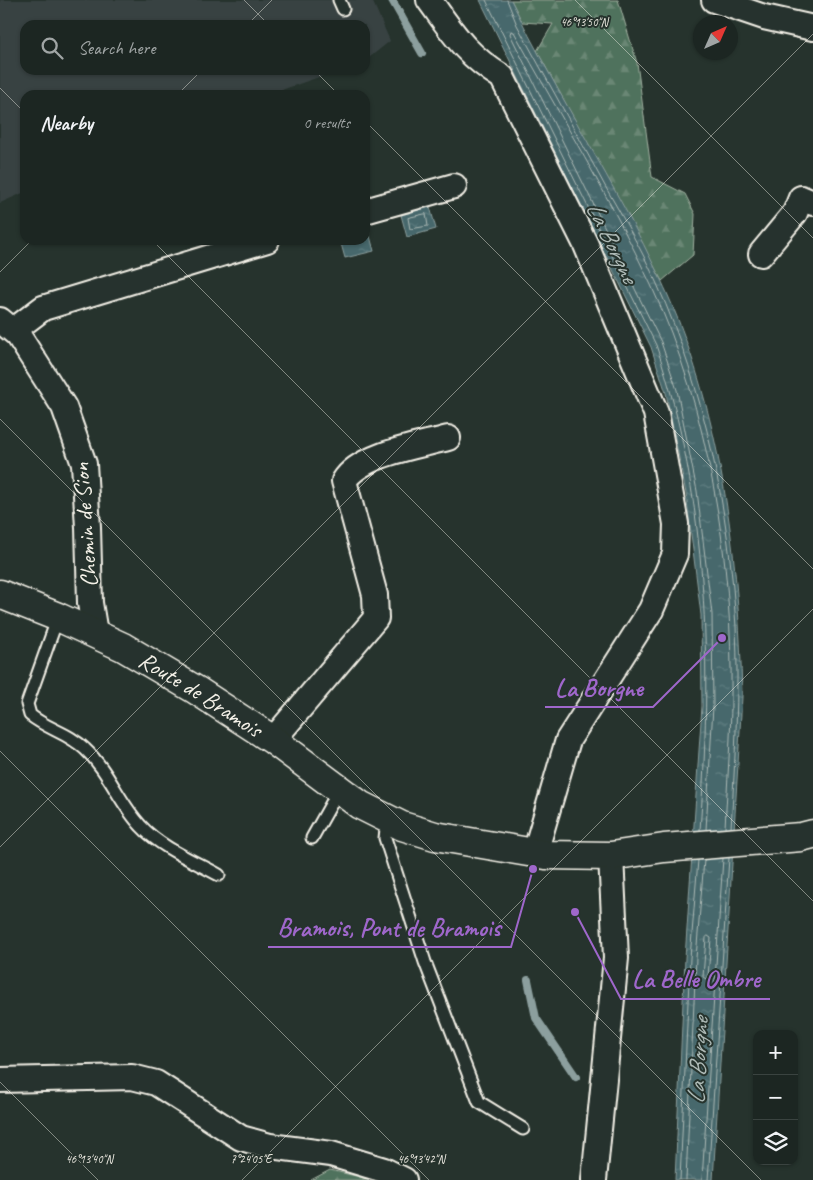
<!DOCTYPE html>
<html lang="en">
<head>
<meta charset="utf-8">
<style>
	body { margin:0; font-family:Caveat,sans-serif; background:#29322f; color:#f1f3f6 }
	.controls { position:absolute; right:15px; bottom:15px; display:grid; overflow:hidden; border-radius:10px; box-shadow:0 1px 4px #0004 }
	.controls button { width:45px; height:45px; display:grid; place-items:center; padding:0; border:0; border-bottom:1px solid #3a4340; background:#1c2622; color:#f1f3f6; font:25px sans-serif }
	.compass { position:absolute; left:693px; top:15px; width:45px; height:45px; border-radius:50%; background:#1c2622; box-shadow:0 1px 4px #0004; rotate:45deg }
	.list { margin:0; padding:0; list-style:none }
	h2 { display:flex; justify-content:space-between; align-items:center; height:65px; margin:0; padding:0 20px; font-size:21px }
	h2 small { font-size:16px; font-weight:400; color:#a0a5a5 }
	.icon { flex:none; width:28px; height:28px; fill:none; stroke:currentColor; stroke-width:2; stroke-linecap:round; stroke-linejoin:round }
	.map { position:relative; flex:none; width:813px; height:1180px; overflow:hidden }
	.search { position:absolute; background:#1c2622; box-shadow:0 1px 4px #0004; left:20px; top:20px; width:350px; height:55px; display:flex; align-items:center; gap:12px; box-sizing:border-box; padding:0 18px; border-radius:15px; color:#a0a5a5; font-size:19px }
	.panel { position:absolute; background:#1c2622; box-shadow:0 1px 4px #0004; left:20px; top:90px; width:350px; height:155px; border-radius:15px }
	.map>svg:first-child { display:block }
	.built { fill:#394343 }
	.forest { fill:url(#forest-firs); stroke:#a2b2a2 }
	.water { fill:url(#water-ripples); stroke:#8c9f9e }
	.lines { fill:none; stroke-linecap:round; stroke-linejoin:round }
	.shore { stroke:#aebab6; stroke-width:1 }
	.stream { stroke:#8c9f9e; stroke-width:8 }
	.service-casing { stroke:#f4f1e8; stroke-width:15 }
	.minor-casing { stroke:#f4f1e8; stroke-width:28 }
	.tertiary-casing { stroke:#f4f1e8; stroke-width:31 }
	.service { stroke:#26332d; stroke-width:11 }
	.minor { stroke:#26332d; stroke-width:24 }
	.tertiary { stroke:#26332d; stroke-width:28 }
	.ticks { fill:none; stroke:#f4f1e8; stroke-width:1; stroke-opacity:0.45 }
	.labels { text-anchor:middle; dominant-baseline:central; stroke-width:4; stroke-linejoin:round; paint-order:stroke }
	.street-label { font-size:24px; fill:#f4f1e8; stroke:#26332d }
	.water-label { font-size:25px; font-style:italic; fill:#aebab6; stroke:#26332d }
	.ticks-label { font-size:12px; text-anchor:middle; fill:#f4f1e8; stroke:#26332d; stroke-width:4; stroke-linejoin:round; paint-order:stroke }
	.leader { fill:none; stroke:#9f67cb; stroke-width:2 }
	.callout-dot { fill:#9f67cb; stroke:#26332d; stroke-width:2 }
	.callout-label { font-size:25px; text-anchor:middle; font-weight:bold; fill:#9f67cb; stroke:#26332d; stroke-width:4; stroke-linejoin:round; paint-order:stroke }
</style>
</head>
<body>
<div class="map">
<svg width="813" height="1180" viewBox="0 0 813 1180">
	<defs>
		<pattern id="forest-firs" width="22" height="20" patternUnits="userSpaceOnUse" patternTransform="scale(1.25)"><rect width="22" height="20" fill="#50725d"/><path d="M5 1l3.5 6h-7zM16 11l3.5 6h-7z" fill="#6a8774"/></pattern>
		<pattern id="water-ripples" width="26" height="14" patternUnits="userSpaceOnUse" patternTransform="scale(1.25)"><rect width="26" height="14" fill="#46686c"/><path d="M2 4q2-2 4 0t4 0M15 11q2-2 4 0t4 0" fill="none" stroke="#617e81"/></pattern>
	</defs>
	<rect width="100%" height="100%" fill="#26332d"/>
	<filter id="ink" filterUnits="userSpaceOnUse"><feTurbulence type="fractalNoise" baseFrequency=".02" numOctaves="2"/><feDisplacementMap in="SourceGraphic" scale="10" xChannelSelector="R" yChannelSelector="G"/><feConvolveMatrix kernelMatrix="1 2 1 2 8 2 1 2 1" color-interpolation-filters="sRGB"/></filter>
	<g filter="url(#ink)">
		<path class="built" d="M 0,0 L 372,0 L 390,41 L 365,61 L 365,25 L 25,25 L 25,70 L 339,70 L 267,95 L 25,95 L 25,192 L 0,203 Z"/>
		<path class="forest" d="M 511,0 L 618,0 L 637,63 L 652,177 L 685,194 L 695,214 L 693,255 L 662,281 L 537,51 L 553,24 L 522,22 Z
			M 330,1170 L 373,1180 L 311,1180 Z"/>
		<path class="water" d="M 480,0 L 511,0 C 557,95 616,184 661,280 C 722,410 739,556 742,697 L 713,1180 L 675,1180 L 685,958 L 702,706 L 701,615 L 686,493 L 666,393 L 651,347 Z
			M 430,207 L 436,229 L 407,237 L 401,215 Z
			M 368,229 L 374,251 L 345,258 L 340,240 L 365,240 L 365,230 Z"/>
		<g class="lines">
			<path class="shore" d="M 486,0 L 656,345 C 709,500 712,668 700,830
				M 507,0 L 517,25 C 546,78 576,132 605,186 C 623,218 642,250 657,284 C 705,391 729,510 736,627 C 739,694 735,761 731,828
				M 426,214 L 428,226 L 410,229 L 408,218 Z
				M 706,830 L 713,706 L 712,614 L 697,491 L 677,390 L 661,342 L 510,34 L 511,31 L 514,32 C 560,116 611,199 651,285 C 709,410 733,561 731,697 C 731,741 727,785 725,828
				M 708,936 L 711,938 L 708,977 L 706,979 L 703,977 L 706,938 Z
				M 680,1180 L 690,958 L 698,860
				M 686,1180 L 696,958 L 704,860
				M 702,1180 L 723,858
				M 708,1180 L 729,858"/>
			<path class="stream" d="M 392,0 L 422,53
				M 528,980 L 536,1018 L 576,1077"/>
			<g class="service-casing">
				<path id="service" d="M 339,0 L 343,9
					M 58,617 L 27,704 L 30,715 C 47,729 69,733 85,749 C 109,771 119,803 141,826 C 161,848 194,861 219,875
					M 387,820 L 385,838 L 425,962 L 479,1102 L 523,1129
					M 312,838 L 339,790"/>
			</g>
			<g class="minor-casing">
				<path id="minor" d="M 429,0 C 454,34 465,54 502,77 L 586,245 L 656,413 L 676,524 L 675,554 L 651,610 L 568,740 L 535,853
					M 714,0 L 764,17 L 813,28
					M 365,211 L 454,186
					M 761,254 L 795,213 L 801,198 L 813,203
					M 0,320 L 18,335 L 64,407 L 84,464 L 88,527 L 90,603 L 95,633
					M 14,330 L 43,308 L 267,240
					M 273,740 L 376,618 L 375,595 L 344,481 C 360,454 419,446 448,438
					M 0,1080 L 132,1077 L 156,1083 L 241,1138 L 270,1146 L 331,1154 L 384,1170 L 404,1180
					M 594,1180 L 616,958 L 611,856"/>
			</g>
			<g class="tertiary-casing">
				<g id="tertiary">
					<path id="s1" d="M 0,594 L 58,617 L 123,647 L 196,690 L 273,740 L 360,805 L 402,826 L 435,836 L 546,855 L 611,856 L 664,848 L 801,837 L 813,834"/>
				</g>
			</g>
			<use href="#service" class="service"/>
			<use href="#minor" class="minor"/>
			<use href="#tertiary" class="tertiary"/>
		</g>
	</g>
	<path class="ticks" d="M 244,0 L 269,25M 575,0 L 813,238M 247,25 L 272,0M 314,70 L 339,95M 0,88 L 25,113M 177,95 L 202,70M 365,121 L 813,569M 152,240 L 813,901M 0,272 L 32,240M 0,419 L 761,1180M 0,751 L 429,1180M 0,847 L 813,34M 0,1082 L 98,1180M 242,1180 L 813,609"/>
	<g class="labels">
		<g class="street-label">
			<text transform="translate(85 525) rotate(-94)">Chemin de Sion</text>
			<text stroke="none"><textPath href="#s1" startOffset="225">Route de Bramois</textPath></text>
		</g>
		<g class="water-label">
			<text transform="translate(612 242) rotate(64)">La Borgne</text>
			<text transform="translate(698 1061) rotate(-87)">La Borgne</text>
		</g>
	</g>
	<g class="ticks-label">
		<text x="584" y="26">46°13'50"N</text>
		<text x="251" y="1163">7°24'05"E</text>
		<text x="89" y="1163">46°13'40"N</text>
		<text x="421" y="1163">46°13'42"N</text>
	</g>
	<path class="leader" d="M722 638L653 707H545M533 869L511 947H268M575 912L621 999H770"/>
	<g class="callout-dot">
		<circle cx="722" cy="638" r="5"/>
		<circle cx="533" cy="869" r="5"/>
		<circle cx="575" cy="912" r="5"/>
	</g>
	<g class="callout-label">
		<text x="599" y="696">La Borgne</text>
		<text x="389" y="936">Bramois, Pont de Bramois</text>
		<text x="696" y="987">La Belle Ombre</text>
	</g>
</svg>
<div class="controls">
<button>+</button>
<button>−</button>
<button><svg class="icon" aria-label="layers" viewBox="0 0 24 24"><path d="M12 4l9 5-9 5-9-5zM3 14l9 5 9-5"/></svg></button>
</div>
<svg class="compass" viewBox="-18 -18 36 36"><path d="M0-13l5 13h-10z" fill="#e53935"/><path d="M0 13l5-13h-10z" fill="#a0a5a5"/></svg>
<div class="search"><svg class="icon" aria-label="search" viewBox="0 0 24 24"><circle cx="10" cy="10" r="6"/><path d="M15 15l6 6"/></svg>Search here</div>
<section class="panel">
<h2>Nearby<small>0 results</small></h2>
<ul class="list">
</ul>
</section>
</div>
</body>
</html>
